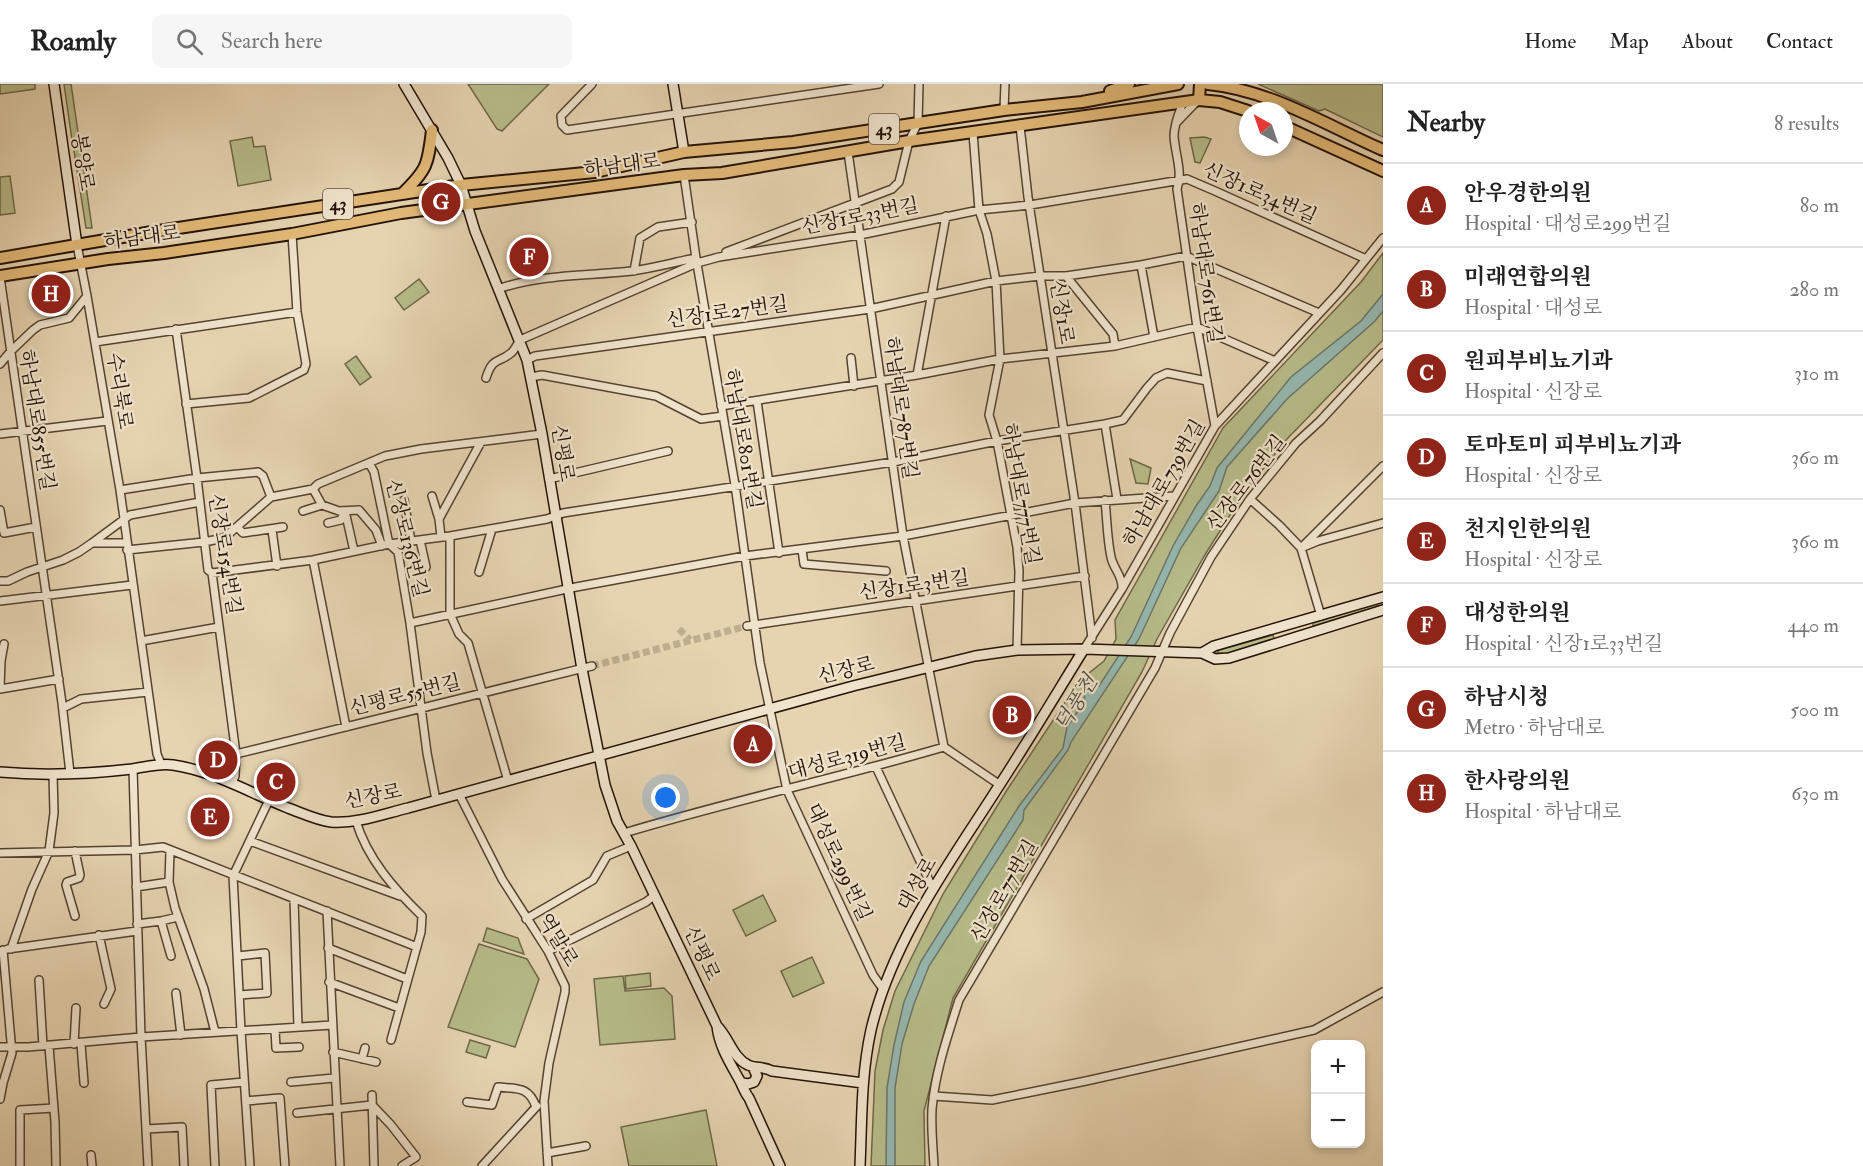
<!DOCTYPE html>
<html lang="en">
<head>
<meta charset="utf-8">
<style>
	body { margin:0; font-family:"IM FELL Double Pica","Noto Serif KR",serif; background:#f6f6f6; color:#222 }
	.controls { position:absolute; right:18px; bottom:18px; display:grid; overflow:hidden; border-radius:12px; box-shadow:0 3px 9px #0003 }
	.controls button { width:54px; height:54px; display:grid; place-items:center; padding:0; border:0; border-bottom:2px solid #e0e0e0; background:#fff; color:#222; font:30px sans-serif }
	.compass { position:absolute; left:1239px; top:18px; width:54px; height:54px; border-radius:50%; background:#fff; box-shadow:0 3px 9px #0003; rotate:320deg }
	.you { position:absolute; left:666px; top:714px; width:21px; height:21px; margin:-15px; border:4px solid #fff; border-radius:50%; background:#1a73e8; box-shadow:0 0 0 9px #1a73e833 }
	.badge { display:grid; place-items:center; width:39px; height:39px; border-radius:50%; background:#8f2418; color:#fff; font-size:20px; font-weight:700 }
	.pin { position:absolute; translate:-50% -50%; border:3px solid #fff; box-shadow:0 2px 6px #0006 }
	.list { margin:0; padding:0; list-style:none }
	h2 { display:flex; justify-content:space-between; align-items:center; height:78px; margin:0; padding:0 24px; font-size:26px }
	h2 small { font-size:20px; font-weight:400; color:#767676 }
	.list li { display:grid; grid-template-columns:39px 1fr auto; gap:18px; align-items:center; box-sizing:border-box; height:84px; padding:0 24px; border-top:2px solid #e0e0e0 }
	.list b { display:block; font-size:22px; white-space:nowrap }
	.list p { margin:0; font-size:20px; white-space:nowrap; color:#767676 }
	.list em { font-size:20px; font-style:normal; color:#767676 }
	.icon { flex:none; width:33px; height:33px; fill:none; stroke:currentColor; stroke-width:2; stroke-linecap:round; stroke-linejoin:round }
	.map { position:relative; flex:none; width:1383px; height:1082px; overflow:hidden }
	header { display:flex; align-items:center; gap:36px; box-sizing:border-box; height:84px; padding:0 30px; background:#fff; border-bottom:2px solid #e0e0e0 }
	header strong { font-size:28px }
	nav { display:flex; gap:33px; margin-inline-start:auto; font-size:21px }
	.search { width:420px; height:54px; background:#f6f6f6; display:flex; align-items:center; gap:15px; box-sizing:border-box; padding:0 21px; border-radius:12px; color:#767676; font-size:22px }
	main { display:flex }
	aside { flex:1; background:#fff }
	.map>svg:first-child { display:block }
	.green { fill:#b7bc8a; stroke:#6e6848; stroke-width:1.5 }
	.water { fill:#96b8af; stroke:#69766c; stroke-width:1.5 }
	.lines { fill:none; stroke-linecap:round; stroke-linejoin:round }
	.street-tunnel { stroke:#bfad8f; stroke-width:7; stroke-dasharray:7 3.5; stroke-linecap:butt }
	.street-casing { stroke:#554332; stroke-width:10 }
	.secondary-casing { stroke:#251307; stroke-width:12 }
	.primary-casing { stroke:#251307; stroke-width:14 }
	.street { stroke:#efe3cc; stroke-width:7 }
	.secondary { stroke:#efe3cc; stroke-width:9 }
	.primary { stroke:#e3ba78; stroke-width:10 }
	.labels { text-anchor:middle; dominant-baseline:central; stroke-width:4.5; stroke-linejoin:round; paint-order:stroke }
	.shield { fill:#efe3cc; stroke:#625142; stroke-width:1.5 }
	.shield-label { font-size:18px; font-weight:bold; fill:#251307 }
	.street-label { font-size:20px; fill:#251307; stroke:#efe3cc }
	.water-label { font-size:21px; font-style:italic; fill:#4d4d42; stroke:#efe3cc }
</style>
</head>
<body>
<header>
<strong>Roamly</strong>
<div class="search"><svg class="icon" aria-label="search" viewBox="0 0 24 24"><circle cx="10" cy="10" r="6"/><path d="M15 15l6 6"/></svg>Search here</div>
<nav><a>Home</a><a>Map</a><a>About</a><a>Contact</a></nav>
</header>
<main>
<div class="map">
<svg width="1383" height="1082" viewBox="0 0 1383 1082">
	<rect width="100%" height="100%" fill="#e6d4b1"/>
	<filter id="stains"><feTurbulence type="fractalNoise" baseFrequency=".00333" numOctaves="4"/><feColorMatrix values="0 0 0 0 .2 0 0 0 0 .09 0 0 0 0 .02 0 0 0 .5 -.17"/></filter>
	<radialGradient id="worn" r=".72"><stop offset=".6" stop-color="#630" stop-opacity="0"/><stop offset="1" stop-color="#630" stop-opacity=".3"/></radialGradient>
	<path class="green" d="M 0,0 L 35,0 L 35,5 L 0,10 Z
		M 64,0 L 71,0 L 79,55 L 72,56 Z
		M 468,0 L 549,0 L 502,47 L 497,45 Z
		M 1258,0 L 1383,0 L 1383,53 L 1329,27 L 1325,25 L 1319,27 Z
		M 252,53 L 254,63 L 265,62 L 271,96 L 238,102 L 230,57 Z
		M 1204,53 L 1211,55 L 1200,79 L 1195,78 L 1190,54 Z
		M 73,60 L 80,60 L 92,144 L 86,144 Z
		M 10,92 L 15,129 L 0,131 L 0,93 Z
		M 1383,169 L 1383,256 L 1287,355 L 1244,409 L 1206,469 L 1157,555 L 1142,588 L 953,914 L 924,1027 L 925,1082 L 871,1082 L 875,987 L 883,946 L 895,907 L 943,810 L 1007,706 L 1079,597 L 1104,577 L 1116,555 L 1115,536 L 1223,344 L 1361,198 Z
		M 419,195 L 429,208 L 404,226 L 395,214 Z
		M 356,272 L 371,293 L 360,301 L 345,280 Z
		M 1130,375 L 1151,384 L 1148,400 L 1136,399 Z
		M 1377,519 L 1377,523 L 1313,542 L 1313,539 Z
		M 1273,551 L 1274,555 L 1226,570 L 1217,569 L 1219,566 Z
		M 763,811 L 776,837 L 746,852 L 733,826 Z
		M 487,844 L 518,854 L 524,870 L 483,857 Z
		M 479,860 L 527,875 L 539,895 L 515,963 L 448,943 Z
		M 812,873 L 824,899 L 793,913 L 781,887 Z
		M 650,889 L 651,902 L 626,905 L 625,892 Z
		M 623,892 L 625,907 L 664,904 L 672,912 L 675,955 L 600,961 L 594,895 Z
		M 470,956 L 490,962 L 486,974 L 466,968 Z
		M 706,1026 L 717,1082 L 629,1082 L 621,1043 Z"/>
	<path class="water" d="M 1383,210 L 1383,227 L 1375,237 L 1287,315 L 1227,383 L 1219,407 L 1181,464 L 1139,555 L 1071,658 L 1068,666 L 1024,726 L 1023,736 L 929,882 L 914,920 L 902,960 L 895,1004 L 895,1082 L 886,1082 L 887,1004 L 894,961 L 904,918 L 921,877 L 1019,722 L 1063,664 L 1067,643 L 1084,618 L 1085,609 L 1099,602 L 1131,553 L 1173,462 L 1196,422 L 1210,402 L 1217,384 L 1291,293 L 1361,237 Z"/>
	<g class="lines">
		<path class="street-tunnel" d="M 679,545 L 690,556
			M 592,582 L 747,542"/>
		<g class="street-casing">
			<path id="street" d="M 592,0 L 561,32 L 562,41 L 567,46 L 879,0
				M 1183,18 C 1179,29 1174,40 1174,52 C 1175,70 1183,88 1177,105 L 1197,243 L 1215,342
				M 1004,26 L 1005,0
				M 1177,38 L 1198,16
				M 1020,42 L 1028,113 L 1075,419 L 1092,554
				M 973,49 L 979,126 L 987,150 L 996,197 L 1000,275 L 989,331 L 997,357 L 1017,463 L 1019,487 L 1017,566
				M 848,68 L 903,452 L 944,663
				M 684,91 L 696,174 L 735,401 L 760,579 L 787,706 L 873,891 L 883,905
				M 77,161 L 87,212 L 120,406 L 157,670 L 161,680
				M 726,168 L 892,105 L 899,98 L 909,57 L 918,39 L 919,0
				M 1141,181 L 1154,253
				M 634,187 L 640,154 L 658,143 L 692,138
				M 1066,192 L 1113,250 L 1115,262
				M 0,193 L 62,619 L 70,689
				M 498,205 C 540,190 588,192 632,187 C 653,184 675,178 696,174
				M 176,245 L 197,394 L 208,486 L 212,489 L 236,670 L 235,692 L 232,699
				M 95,258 L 297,228
				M 851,274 L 854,302
				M 527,276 L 535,272 L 870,225 L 996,197 L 1040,192 L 1066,192 L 1141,181 L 1186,172 L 1319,229
				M 0,280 L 10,268 L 33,246 L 40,241 L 69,234 L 87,212
				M 917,291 L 946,132
				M 531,293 L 542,291 L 656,312 L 701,335 L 723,332
				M 486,294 C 493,272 498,280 511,269 C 515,266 517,260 520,256 L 697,179 L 719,173 L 860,151 L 979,126 L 1030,121 L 1181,96 L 1187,95 L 1215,107 L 1366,175
				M 757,317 L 779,469
				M 186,320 L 249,314 L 304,286 L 306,280 L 297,228 L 292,150
				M 721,322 L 917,291 L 1000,275 L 1115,262 L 1197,243 L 1275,277
				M 1105,340 L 1117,415
				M 0,350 L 107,337
				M 369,379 L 374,388 L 389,460 L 398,468 L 410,539 L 427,669 L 436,716
				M 549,395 L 668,367
				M 120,406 L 197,394 L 258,388 L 263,392 L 271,413 L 313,405 L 318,400 L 385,372 L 421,365 L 542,350
				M 432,412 L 439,435
				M 1250,415 L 1279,441 L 1301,464 L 1318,457 L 1383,439
				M 404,416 L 411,457
				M 1105,416 C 1107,435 1107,454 1111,473 C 1113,484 1122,491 1122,503
				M 322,421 L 339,427 L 359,426 L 376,446 L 382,462
				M 0,426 L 4,449 L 36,443
				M 303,427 L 322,421 L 313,405
				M 328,439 L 341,436 L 345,427 L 354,467
				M 237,443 L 243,449 L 283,443
				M 272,446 L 277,482
				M 450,452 L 450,530 L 459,550 L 468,559 L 508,697
				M 441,453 L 439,435 L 481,358
				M 420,456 L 426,483
				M 92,459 L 130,431 L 200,418
				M 127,466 L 204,458 L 224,454 L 271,413
				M 802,466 L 804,480 L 886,487
				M 313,476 L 346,643
				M 479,488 L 492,445
				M 212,489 L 313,476 L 389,460 L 450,452 L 547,435 L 563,429 L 893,378 L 997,357 L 1105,340 L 1123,336 L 1147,304 L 1156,294 L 1167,289 L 1207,297
				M 0,497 L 8,497 L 27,488 L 63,476 L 79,468 L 92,459 L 126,459
				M 0,517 L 132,501
				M 1321,532 L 1301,464 L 1383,382
				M 410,539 L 576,503 L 745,472 L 903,452 L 1075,419 L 1174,412
				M 747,542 L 1085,492
				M 141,557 L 219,543
				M 1084,565 L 1122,505 L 1215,342 L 1341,206 L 1383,154
				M 0,605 L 59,595
				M 0,605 L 1,577 L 4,560
				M 63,624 L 81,615 L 148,608
				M 236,670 L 592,582
				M 876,683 L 933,805
				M 133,685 L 141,953 L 148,1082
				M 459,710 L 502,795 L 548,867 L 565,902 L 565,908 L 549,979 L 544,1017 L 548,1082
				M 356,737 C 367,774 394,805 422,832 L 421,848 L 391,956
				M 624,749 C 730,717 838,694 944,663 L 1000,701
				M 250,757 L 400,812
				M 170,767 L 169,798 L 175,824 L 204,905 L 215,948
				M 0,769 L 135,766 L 163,763 L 417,863
				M 136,803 L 169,798
				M 294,815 L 298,943
				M 327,827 L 340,1082
				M 75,832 L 66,801 L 67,798 L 79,794 L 80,791 L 75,767
				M 526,835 L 593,796 L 607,772 L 631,762
				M 161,837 L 171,872
				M 137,840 L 161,837 L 178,833
				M 99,851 L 111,905 L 104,920
				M 328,864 L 407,895
				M 8,865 L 137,847
				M 11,865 L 32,805 L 49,767 L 54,729 L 53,690
				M 548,867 L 646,818 L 655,811
				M 238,872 L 265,869 L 267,909 L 239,911
				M 39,896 L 43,962
				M 329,898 L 399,924
				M 176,909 L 181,951
				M 275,945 L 276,964 L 299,963
				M 74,960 L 76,924
				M 81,960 L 84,999
				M 49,962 L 55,1038 L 56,1082
				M 0,963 L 28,963 L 141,953 L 332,941
				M 333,968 L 376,978
				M 362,975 L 365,964
				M 291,998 L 334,994
				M 372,1011 L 374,1082
				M 934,1012 L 992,1016 L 1086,997 L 1314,946 L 1383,908
				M 0,1015 L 3,999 L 12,969 L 3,866
				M 246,1017 L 280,1014 L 285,1082
				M 467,1018 L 492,1021 L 498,1003 C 517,1005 529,1002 536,1023
				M 372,1021 L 391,1041 L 416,1073 L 402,1082
				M 297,1029 L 372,1021
				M 146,1045 L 182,1043 L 184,1082
				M 547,1069 L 586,1062
				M 91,1071 L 92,1082
				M 20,1082 L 20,1026 L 54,1024
				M 215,1082 L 211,1001 L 244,998
				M 250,1082 L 241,947 L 233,792 L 269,716
				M 482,1082 L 537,1022
				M 934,1082 C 933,1063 931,1044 932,1025 C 935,988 948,951 959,916 L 1155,584 L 1170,549 L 1211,473 L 1250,415 L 1296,359 L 1320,337 L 1383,269"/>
		</g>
		<g class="secondary-casing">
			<path id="secondary" d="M 54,0 L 77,161
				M 404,0 L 448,74 L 461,101 L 475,147 L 527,276 L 542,350 L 582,585 L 605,701 L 617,737 L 631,762 L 717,942 C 729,954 733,974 748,981 C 756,985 763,982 772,987 L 863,999
				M 673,0 L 684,68
				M 1202,569 L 1214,562 L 1383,513
				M 0,688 C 43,692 89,690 132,685 C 146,683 159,679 173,681 C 214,687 250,709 288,724 C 302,729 316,736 331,738 C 357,740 383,730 408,724 L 853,602 L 975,572 L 1017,566 L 1084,565 L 1202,569 L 1215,575 L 1229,574 L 1383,526
				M 717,942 C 719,962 730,979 740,997 C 743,1003 745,1009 749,1014 L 780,1082
				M 742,999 L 748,1000 L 754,998 L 757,992 L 753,983
				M 860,1082 C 862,1036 861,991 871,946 C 892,857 949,780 997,705 C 1027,659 1055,612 1084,565"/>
		</g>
		<g class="primary-casing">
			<path id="primary" d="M 1208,0 C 1270,6 1326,41 1383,66
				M 1110,7 L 1129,0
				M 1199,16 L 1200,0
				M 1284,42 L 1383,87
				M 402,110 C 427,86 428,81 432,46
				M 0,174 L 152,148 L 461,101 L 595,88 L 684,68 L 793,58 L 1004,26 L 1082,18 L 1178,0
				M 0,192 L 108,175 L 164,169 L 292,150 L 401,129 L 684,91 L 722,89 L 909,57 L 1199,16 L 1220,18 L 1248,27"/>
		</g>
		<use href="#street" class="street"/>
		<use href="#secondary" class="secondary"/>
		<use href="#primary" class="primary"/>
	</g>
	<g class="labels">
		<g class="shield">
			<rect x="869" y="30" width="30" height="30" rx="4.5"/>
			<rect x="323" y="105" width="30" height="30" rx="4.5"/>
		</g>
		<g class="shield-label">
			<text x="884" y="45">43</text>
			<text x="338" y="120">43</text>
		</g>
		<g class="street-label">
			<text transform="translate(83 78) rotate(81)">봉양로</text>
			<text transform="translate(622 81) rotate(-7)">하남대로</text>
			<text transform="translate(1260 109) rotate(24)">신장1로34번길</text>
			<text transform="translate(860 132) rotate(-11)">신장1로33번길</text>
			<text transform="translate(142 153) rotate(-7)">하남대로</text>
			<text transform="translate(1206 189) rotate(82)">하남대로761번길</text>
			<text transform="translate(727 228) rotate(-8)">신장1로27번길</text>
			<text transform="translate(1062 228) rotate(81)">신장1로</text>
			<text transform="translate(120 307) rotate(81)">수리북로</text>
			<text transform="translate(901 324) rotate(82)">하남대로787번길</text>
			<text transform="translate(37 336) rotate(81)">하남대로855번길</text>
			<text transform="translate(743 355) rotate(80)">하남대로801번길</text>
			<text transform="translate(563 369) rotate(81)">신평로</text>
			<text transform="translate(1164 399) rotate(-60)">하남대로739번길</text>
			<text transform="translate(1246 399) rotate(-52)">신장로76번길</text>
			<text transform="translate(1021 410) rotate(80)">하남대로777번길</text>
			<text transform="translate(407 454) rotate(76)">신장로136번길</text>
			<text transform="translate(225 470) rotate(81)">신장로154번길</text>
			<text transform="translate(914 501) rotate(-8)">신장1로3번길</text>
			<text transform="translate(846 586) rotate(-14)">신장로</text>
			<text transform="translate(405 611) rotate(-14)">신평로55번길</text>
			<text transform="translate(847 673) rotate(-15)">대성로319번길</text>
			<text transform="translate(373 712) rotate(-11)">신장로</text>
			<text transform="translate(839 778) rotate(65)">대성로299번길</text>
			<text transform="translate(917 800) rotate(-60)">대성로</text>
			<text transform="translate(1004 807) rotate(-60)">신장로77번길</text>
			<text transform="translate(558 856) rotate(59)">역말로</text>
			<text transform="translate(702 869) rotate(65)">신평로</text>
		</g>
		<g class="water-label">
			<text transform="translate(1076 619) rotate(-58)">덕풍천</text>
		</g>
	</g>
	<rect width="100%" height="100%" filter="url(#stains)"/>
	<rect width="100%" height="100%" fill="url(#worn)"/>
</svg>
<div class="controls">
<button>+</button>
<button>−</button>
</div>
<svg class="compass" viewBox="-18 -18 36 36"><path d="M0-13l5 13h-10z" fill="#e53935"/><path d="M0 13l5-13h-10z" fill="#767676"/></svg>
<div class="you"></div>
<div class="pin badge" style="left:753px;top:660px">A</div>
<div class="pin badge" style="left:1012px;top:631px">B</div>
<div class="pin badge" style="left:276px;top:698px">C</div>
<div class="pin badge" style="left:218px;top:676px">D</div>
<div class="pin badge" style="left:210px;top:733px">E</div>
<div class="pin badge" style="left:529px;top:173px">F</div>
<div class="pin badge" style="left:441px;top:118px">G</div>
<div class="pin badge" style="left:51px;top:210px">H</div>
</div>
<aside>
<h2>Nearby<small>8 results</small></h2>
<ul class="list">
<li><span class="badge">A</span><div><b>안우경한의원</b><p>Hospital · 대성로299번길</p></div><em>80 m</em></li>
<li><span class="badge">B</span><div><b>미래연합의원</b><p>Hospital · 대성로</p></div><em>280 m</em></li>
<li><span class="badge">C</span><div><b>원피부비뇨기과</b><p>Hospital · 신장로</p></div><em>310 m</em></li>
<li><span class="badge">D</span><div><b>토마토미 피부비뇨기과</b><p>Hospital · 신장로</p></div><em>360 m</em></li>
<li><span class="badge">E</span><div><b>천지인한의원</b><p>Hospital · 신장로</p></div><em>360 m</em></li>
<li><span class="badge">F</span><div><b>대성한의원</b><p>Hospital · 신장1로33번길</p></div><em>440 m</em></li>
<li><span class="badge">G</span><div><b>하남시청</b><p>Metro · 하남대로</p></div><em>500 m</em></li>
<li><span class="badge">H</span><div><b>한사랑의원</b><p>Hospital · 하남대로</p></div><em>630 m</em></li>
</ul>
</aside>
</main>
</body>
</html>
